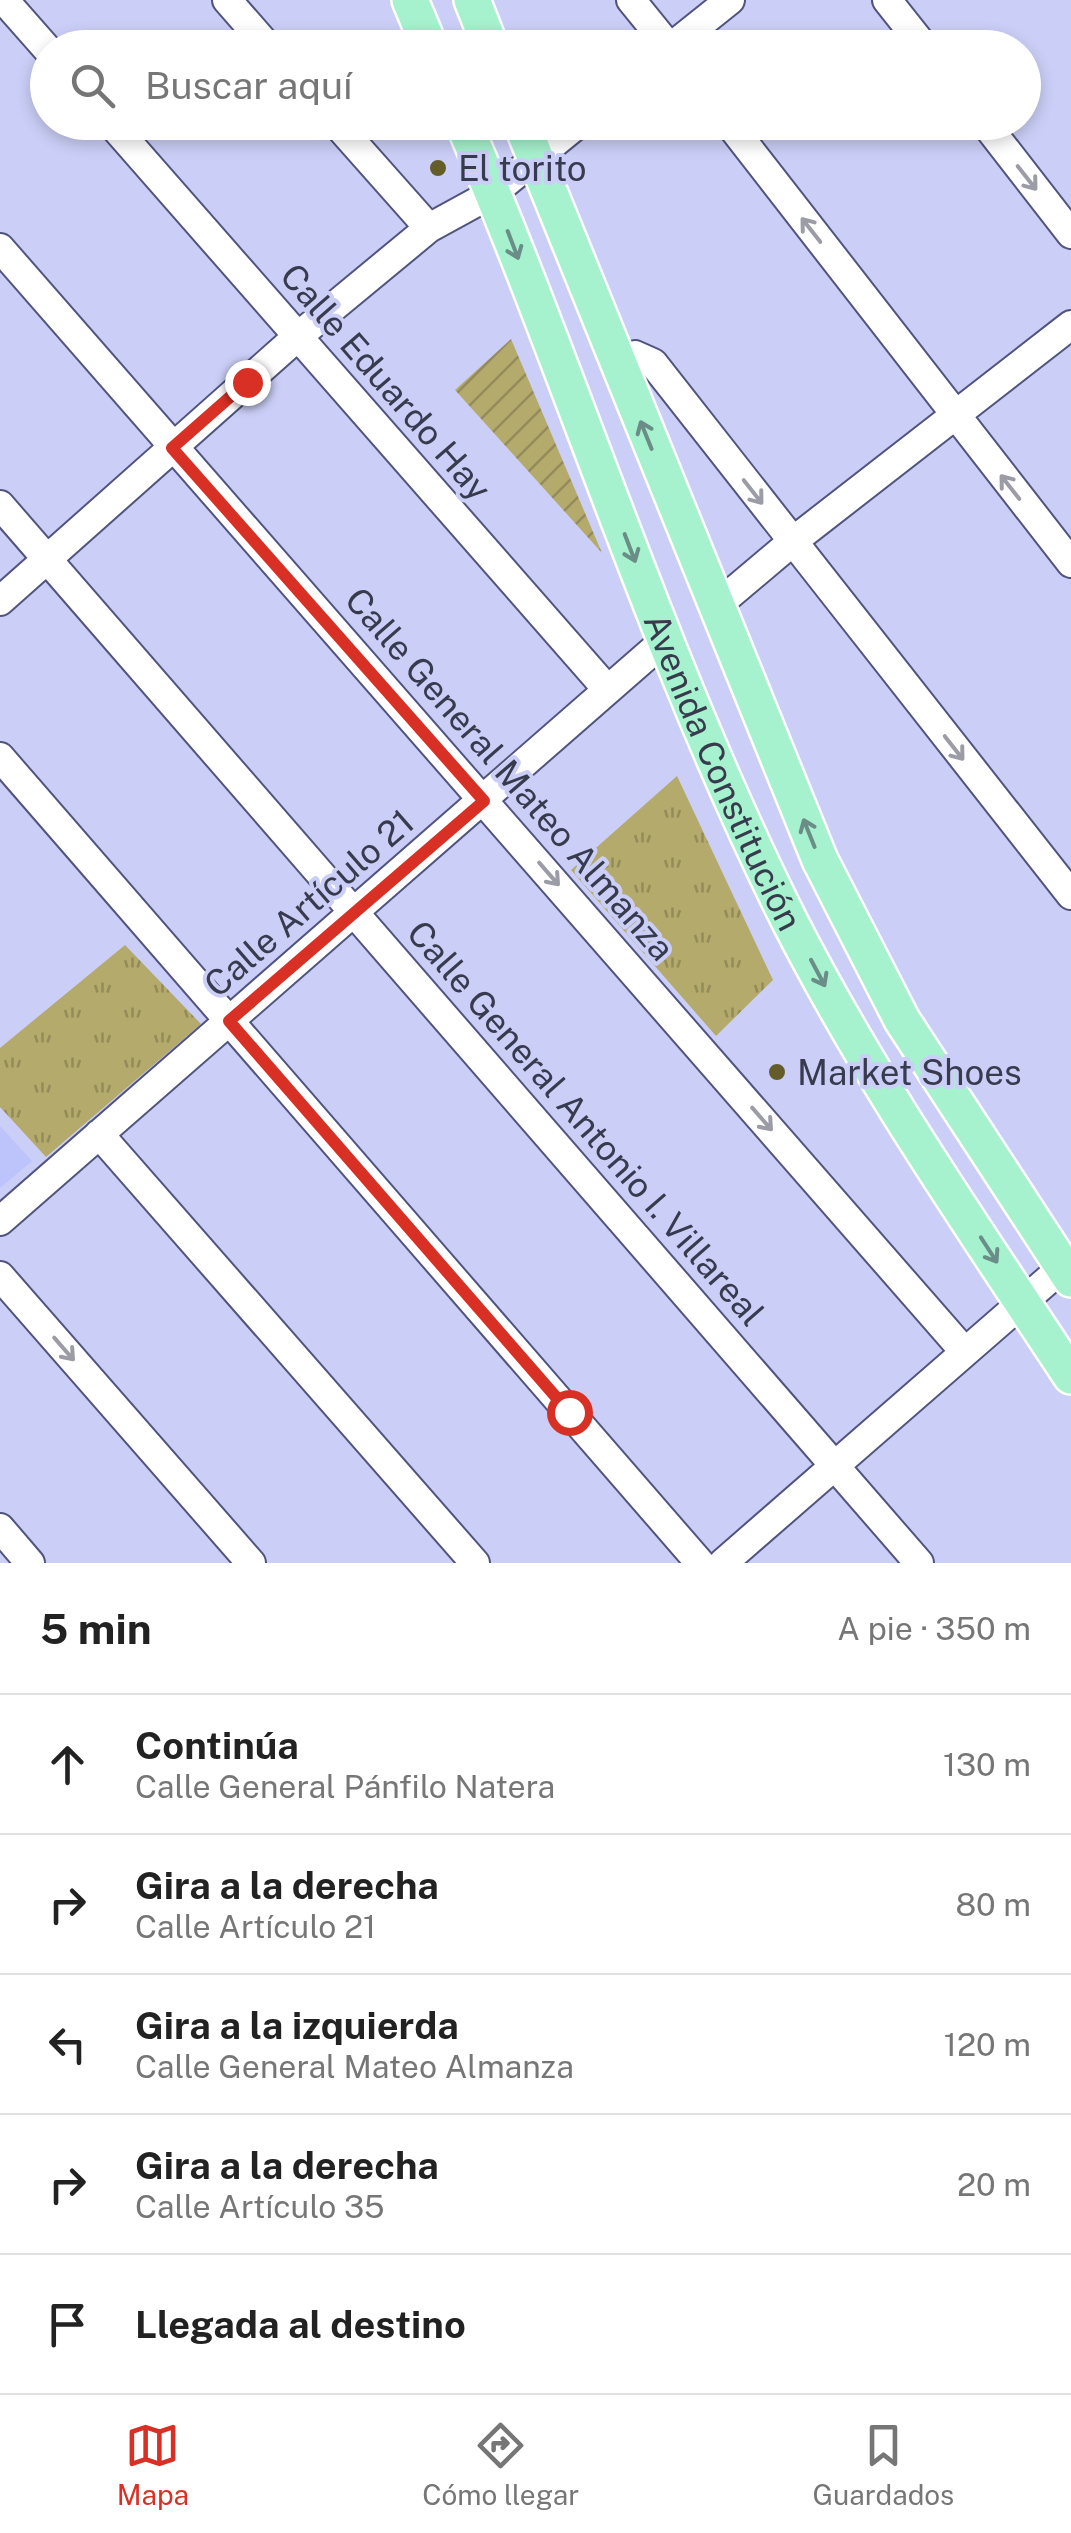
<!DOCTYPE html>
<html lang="es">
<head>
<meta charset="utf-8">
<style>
	body { margin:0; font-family:"Public Sans",sans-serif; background:#f2f2f2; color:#222 }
	.stop { position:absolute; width:30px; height:30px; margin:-22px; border:8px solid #d93025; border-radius:50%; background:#fff }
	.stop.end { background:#d93025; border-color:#fff; box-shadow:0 2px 10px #0008 }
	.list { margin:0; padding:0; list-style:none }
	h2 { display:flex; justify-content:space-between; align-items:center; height:130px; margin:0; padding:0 40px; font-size:42px }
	h2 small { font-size:32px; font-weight:400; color:#767676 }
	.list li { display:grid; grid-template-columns:65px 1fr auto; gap:30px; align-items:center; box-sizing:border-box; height:140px; padding:0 40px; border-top:2px solid #e0e0e0 }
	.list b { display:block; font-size:38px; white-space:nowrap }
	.list p { margin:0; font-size:32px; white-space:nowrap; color:#767676 }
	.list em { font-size:32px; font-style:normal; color:#767676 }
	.icon { flex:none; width:55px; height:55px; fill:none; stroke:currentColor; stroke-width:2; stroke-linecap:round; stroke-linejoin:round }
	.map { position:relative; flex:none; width:1071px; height:1563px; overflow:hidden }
	.search { position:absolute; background:#fff; box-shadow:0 5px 15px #0003; left:30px; right:30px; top:30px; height:110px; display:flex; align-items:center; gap:25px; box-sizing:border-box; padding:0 35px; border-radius:55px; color:#767676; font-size:38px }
	.sheet { height:830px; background:#fff }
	nav { display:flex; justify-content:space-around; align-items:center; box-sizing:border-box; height:140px; border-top:2px solid #e0e0e0; background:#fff; font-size:28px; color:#767676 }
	nav a { display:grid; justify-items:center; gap:5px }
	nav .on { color:#d93025 }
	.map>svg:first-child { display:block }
	.built { fill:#bdc3fb }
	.park { fill:url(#park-tufts) }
	.garden { fill:url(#garden-furrows) }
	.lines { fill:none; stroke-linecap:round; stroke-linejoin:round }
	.minor-casing { stroke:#51547e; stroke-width:32 }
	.major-casing { stroke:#fff; stroke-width:40 }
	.minor { stroke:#fff; stroke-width:28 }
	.major { stroke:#a7f2ce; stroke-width:35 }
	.oneway { stroke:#9c9ca6 }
	.oneway2 { stroke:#6a8d87 }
	.route { stroke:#d93025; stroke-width:12 }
	.poi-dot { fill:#655d29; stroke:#cbcff7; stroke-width:4 }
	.labels { text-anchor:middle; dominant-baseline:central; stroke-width:8; stroke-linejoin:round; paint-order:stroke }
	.poi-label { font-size:35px; fill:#383a4d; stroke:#cbcff7; text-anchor:start }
	.street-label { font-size:35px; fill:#383a4d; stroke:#cbcff7 }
</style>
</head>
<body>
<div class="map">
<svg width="1071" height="1563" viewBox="0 0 1071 1563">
	<defs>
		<pattern id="park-tufts" width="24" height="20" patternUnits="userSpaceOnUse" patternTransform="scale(2.5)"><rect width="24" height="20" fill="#b4aa6b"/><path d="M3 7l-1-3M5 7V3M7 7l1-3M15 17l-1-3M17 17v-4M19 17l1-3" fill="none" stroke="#938b5a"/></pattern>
		<pattern id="garden-furrows" width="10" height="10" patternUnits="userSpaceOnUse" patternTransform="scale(2.5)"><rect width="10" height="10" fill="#b4aa6b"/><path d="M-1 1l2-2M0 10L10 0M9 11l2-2" fill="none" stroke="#938b5a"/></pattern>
	</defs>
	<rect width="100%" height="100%" fill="#cbcff7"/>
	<path class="built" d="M 0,1126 L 32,1161 L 0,1188 Z"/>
	<path class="park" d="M 677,776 L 773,980 L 716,1036 L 571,870 Z
		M 125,945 L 201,1024 L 46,1157 L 0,1107 L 0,1048 Z"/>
	<path class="garden" d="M 511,339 L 602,553 L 455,390 Z"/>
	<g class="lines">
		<g class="minor-casing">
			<path id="minor" d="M 4,0 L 48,50
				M 227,0 L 269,48
				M 631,0 L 670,48
				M 887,0 L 925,48
				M 670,48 L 730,0
				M 110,122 L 607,689
				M 335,122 L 429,228
				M 728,122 L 1071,563
				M 984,122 L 1071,234
				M 0,248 L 964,1351
				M 616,360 L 635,355 L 653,363 L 1071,895
				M 0,505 L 919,1563
				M 0,601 L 296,338 L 429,228 L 493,193 L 580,122
				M 715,607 L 792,542 L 1071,325
				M 0,757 L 700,1563
				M 99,1134 L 475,1563
				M 0,1221 L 665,640
				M 0,1276 L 251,1563
				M 0,1528 L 30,1563
				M 723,1563 L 1071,1260"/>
		</g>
		<g class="major-casing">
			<g id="major">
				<path d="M 410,0 L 430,48"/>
				<path d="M 472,0 L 491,48"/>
				<path id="s1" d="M 463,122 C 576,386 660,663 789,920 C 870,1079 973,1227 1071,1376"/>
				<path d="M 521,122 L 820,860 L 902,1020 L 1071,1279"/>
			</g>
		</g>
		<use href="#minor" class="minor"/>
		<use href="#major" class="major"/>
	</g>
	<defs><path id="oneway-shaft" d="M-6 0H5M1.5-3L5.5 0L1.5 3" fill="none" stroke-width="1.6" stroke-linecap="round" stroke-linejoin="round" transform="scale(2.5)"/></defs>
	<g class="oneway">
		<use href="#oneway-shaft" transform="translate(1027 178) rotate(52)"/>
		<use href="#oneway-shaft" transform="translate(811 230) rotate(-128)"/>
		<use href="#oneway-shaft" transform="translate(1010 487) rotate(-128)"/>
		<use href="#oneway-shaft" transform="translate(753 492) rotate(52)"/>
		<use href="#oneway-shaft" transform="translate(954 748) rotate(52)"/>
		<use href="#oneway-shaft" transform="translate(549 874) rotate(49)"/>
		<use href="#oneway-shaft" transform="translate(762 1119) rotate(49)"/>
		<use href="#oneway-shaft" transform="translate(64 1349) rotate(49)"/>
	</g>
	<g class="oneway2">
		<use href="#oneway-shaft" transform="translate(513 245) rotate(69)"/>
		<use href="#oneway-shaft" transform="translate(646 435) rotate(-112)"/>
		<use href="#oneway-shaft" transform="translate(630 548) rotate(69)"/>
		<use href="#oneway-shaft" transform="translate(809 833) rotate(-112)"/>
		<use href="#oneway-shaft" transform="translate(818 973) rotate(62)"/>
		<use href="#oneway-shaft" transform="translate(989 1250) rotate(57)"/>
	</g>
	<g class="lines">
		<path class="route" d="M 247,382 L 172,448 L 484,801 L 229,1021 L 569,1412"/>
	</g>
	<g class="poi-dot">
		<circle cx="438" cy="168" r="10"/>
		<circle cx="777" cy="1072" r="10"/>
	</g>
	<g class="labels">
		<g class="poi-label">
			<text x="458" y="168">El torito</text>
			<text x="797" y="1072">Market Shoes</text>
		</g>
		<g class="street-label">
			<text transform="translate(386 382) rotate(49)">Calle Eduardo Hay</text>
			<text stroke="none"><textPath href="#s1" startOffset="700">Avenida Constitución</textPath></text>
			<text transform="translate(510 774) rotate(49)">Calle General Mateo Almanza</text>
			<text transform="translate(309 903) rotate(-41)">Calle Artículo 21</text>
			<text transform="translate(586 1123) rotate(49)">Calle General Antonio I. Villareal</text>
		</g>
	</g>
</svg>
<div class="stop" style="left:569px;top:1412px"></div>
<div class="stop end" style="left:247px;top:382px"></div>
<div class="search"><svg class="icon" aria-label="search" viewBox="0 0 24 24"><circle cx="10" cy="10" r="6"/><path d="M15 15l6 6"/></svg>Buscar aquí</div>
</div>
<section class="sheet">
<h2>5 min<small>A pie · 350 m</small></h2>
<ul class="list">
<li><svg class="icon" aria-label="ahead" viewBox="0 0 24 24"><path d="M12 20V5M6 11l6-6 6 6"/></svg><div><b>Continúa</b><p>Calle General Pánfilo Natera</p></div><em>130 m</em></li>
<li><svg class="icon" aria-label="right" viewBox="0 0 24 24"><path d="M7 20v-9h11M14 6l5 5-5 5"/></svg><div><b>Gira a la derecha</b><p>Calle Artículo 21</p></div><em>80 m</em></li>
<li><svg class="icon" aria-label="left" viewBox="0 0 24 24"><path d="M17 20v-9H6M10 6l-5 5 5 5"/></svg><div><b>Gira a la izquierda</b><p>Calle General Mateo Almanza</p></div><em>120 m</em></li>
<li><svg class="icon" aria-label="right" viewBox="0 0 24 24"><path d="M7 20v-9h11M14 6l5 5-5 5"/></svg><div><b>Gira a la derecha</b><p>Calle Artículo 35</p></div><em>20 m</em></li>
<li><svg class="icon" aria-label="arrive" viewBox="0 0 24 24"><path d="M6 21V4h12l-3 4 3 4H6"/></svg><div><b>Llegada al destino</b></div></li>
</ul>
</section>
<nav>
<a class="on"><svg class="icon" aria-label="map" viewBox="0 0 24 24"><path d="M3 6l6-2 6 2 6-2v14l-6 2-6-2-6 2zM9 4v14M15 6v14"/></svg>Mapa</a>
<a><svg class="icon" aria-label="directions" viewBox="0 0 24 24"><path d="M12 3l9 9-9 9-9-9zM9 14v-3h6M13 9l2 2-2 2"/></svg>Cómo llegar</a>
<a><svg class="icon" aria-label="saved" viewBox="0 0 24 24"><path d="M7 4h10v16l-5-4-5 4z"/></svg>Guardados</a>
</nav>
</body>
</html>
